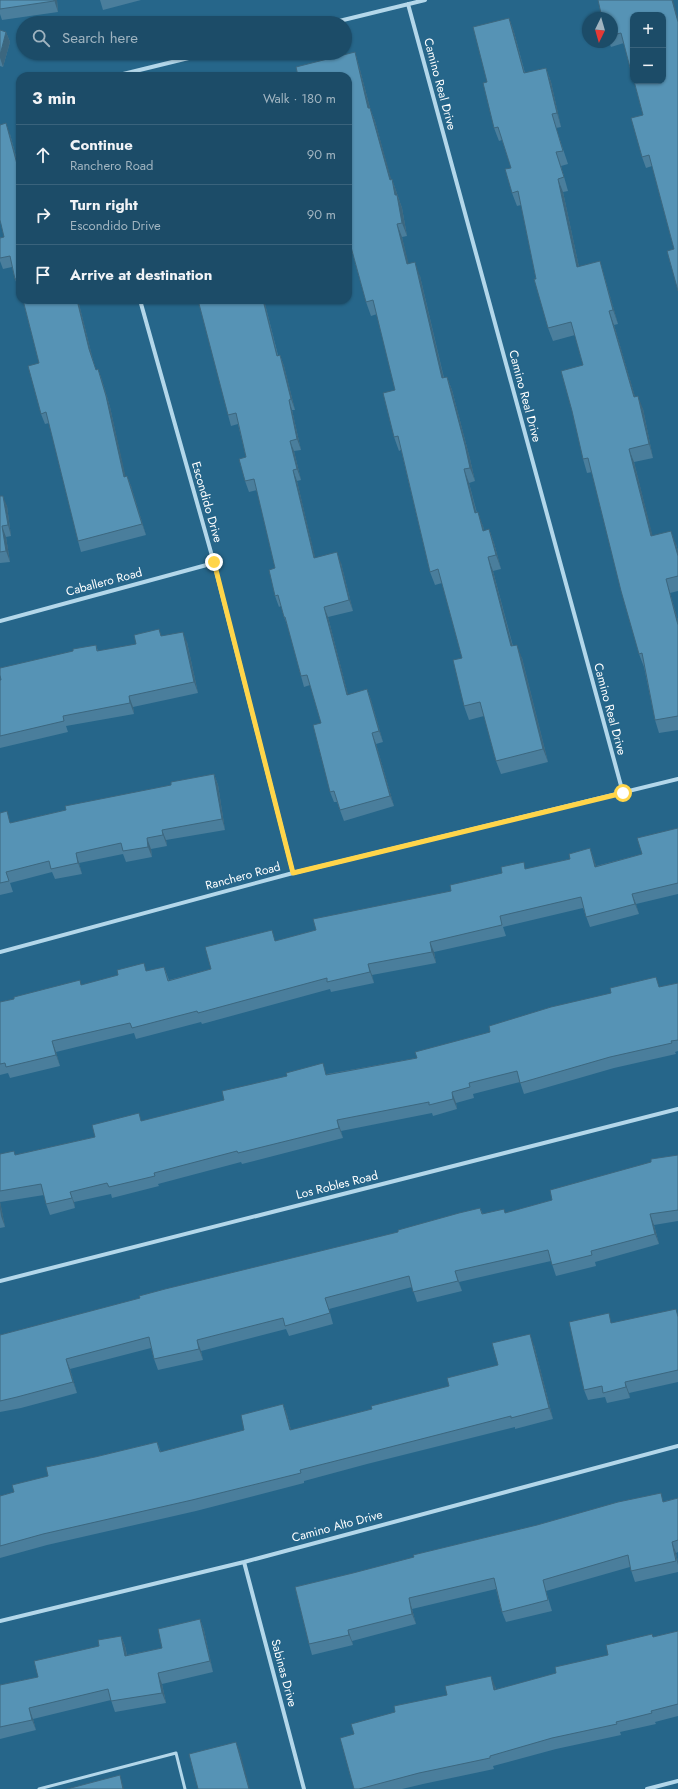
<!DOCTYPE html>
<html lang="en">
<head>
<meta charset="utf-8">
<style>
	body { margin:0; font-family:Jost,sans-serif; background:#25536e; color:#f1f3f6 }
	.controls { position:absolute; right:12px; top:12px; display:grid; overflow:hidden; border-radius:8px; box-shadow:0 1px 3px #0004 }
	.controls button { width:36px; height:36px; display:grid; place-items:center; padding:0; border:0; border-bottom:1px solid #3a637c; background:#1c4c68; color:#f1f3f6; font:20px sans-serif }
	.compass { position:absolute; left:582px; top:12px; width:36px; height:36px; border-radius:50%; background:#1c4c68; box-shadow:0 1px 3px #0004; rotate:185deg }
	.stop { position:absolute; width:12px; height:12px; margin:-9px; border:3px solid #ffd54a; border-radius:50%; background:#fff }
	.stop.end { background:#ffd54a; border-color:#fff; box-shadow:0 1px 4px #0008 }
	.list { margin:0; padding:0; list-style:none }
	h2 { display:flex; justify-content:space-between; align-items:center; height:52px; margin:0; padding:0 16px; font-size:17px }
	h2 small { font-size:13px; font-weight:400; color:#a0b4c0 }
	.list li { display:grid; grid-template-columns:26px 1fr auto; gap:12px; align-items:center; box-sizing:border-box; height:60px; padding:0 16px; border-top:1px solid #3a637c }
	.list b { display:block; font-size:15px; white-space:nowrap }
	.list p { margin:0; font-size:13px; white-space:nowrap; color:#a0b4c0 }
	.list em { font-size:13px; font-style:normal; color:#a0b4c0 }
	.icon { flex:none; width:22px; height:22px; fill:none; stroke:currentColor; stroke-width:2; stroke-linecap:round; stroke-linejoin:round }
	.map { position:relative; flex:none; width:678px; height:1789px; overflow:hidden }
	.search { position:absolute; background:#1c4c68; box-shadow:0 1px 3px #0004; left:16px; top:16px; width:336px; height:44px; display:flex; align-items:center; gap:10px; box-sizing:border-box; padding:0 14px; border-radius:22px; color:#a0b4c0; font-size:15px }
	.panel { position:absolute; background:#1c4c68; box-shadow:0 1px 3px #0004; left:16px; top:72px; width:336px; height:232px; border-radius:12px }
	.map>svg:first-child { display:block }
	.lines { fill:none; stroke-linecap:round; stroke-linejoin:round }
	.lane { stroke:#b3d7ea; stroke-width:3 }
	.street { stroke:#b3d7ea; stroke-width:4 }
	.wall { fill:#4a7e9c }
	.shaded-wall { fill:#3c677f }
	.building { fill:#5693b5; stroke:#3c677f }
	.route { stroke:#ffd54a; stroke-width:5 }
	.labels { text-anchor:middle; dominant-baseline:central; stroke-width:3; stroke-linejoin:round; paint-order:stroke }
	.street-label { font-size:12px; fill:#fff; stroke:#26668a }
</style>
</head>
<body>
<div class="map">
<svg width="678" height="1789" viewBox="0 0 678 1789">
	<rect width="100%" height="100%" fill="#26668a"/>
	<g class="lines">
		<path class="lane" d="M 39,1789 L 176,1753 L 185,1789"/>
		<path class="street" d="M 408,4 L 623,793
			M 331,23 L 425,0
			M 115,76 L 209,53
			M 140,300 L 214,563 L 293,873
			M 0,621 L 214,563
			M 0,952 L 293,873 L 678,779
			M 0,1281 L 678,1109
			M 244,1562 L 304,1789
			M 0,1621 L 244,1562 L 678,1446
			M 647,1789 L 678,1781"/>
	</g>
	<path class="wall" d="M 0,0 L 57,0 L 58,12 L 2,20 L 0,14 Z
		M 100,0 L 141,0 L 103,10 Z
		M 673,0 L 674,249 L 652,166 L 646,168 L 642,157 L 643,115 L 624,43 L 611,47 L 609,42 L 612,42 L 612,18 Z
		M 509,18 L 514,32 L 525,73 L 546,68 L 551,82 L 561,127 L 556,128 L 568,164 L 561,166 L 568,191 L 563,192 L 579,267 L 600,261 L 618,324 L 614,325 L 635,397 L 643,409 L 653,458 L 634,462 L 652,535 L 676,544 L 678,551 L 678,591 L 670,593 L 678,621 L 678,730 L 659,733 L 655,720 L 644,667 L 639,654 L 592,472 L 587,473 L 583,459 L 583,365 L 575,335 L 553,341 L 548,328 L 536,279 L 521,205 L 517,206 L 512,193 L 511,168 L 502,140 L 499,141 L 494,128 L 487,82 Z
		M 0,30 L 6,32 L 10,42 L 3,67 L 0,66 Z
		M 355,52 L 359,66 L 370,108 L 375,121 L 391,180 L 392,179 L 402,208 L 407,236 L 402,237 L 408,263 L 420,276 L 444,378 L 447,377 L 452,390 L 470,459 L 475,481 L 469,483 L 477,513 L 483,526 L 484,531 L 489,529 L 494,543 L 501,569 L 493,571 L 513,646 L 522,658 L 548,762 L 501,774 L 496,761 L 484,716 L 469,720 L 464,706 L 462,658 L 442,583 L 435,585 L 430,572 L 401,450 L 399,451 L 394,437 L 395,390 L 377,314 L 371,316 L 366,302 L 351,247 L 348,248 L 348,76 Z
		M 10,134 L 18,164 L 20,290 L 19,290 L 15,279 L 12,267 L 3,269 L 0,261 L 0,238 L 4,237 Z
		M 23,300 L 78,300 L 93,360 L 96,370 L 98,369 L 102,380 L 110,407 L 125,476 L 127,476 L 131,486 L 146,535 L 81,552 L 78,541 L 49,423 L 45,424 L 41,414 L 39,363 Z
		M 264,300 L 278,355 L 280,355 L 284,366 L 295,410 L 292,410 L 301,450 L 294,451 L 301,480 L 297,481 L 315,558 L 341,563 L 353,611 L 328,617 L 348,695 L 367,689 L 371,700 L 383,742 L 376,744 L 394,806 L 344,821 L 337,802 L 334,802 L 330,792 L 321,723 L 310,685 L 304,687 L 301,676 L 288,627 L 284,617 L 281,606 L 279,607 L 275,596 L 275,568 L 257,490 L 249,492 L 245,481 L 246,457 L 238,424 L 231,426 L 228,415 Z
		M 0,496 L 7,506 L 11,536 L 6,537 L 10,562 L 0,563 Z
		M 162,636 L 187,642 L 198,693 L 133,707 L 134,714 L 66,726 L 68,732 L 0,748 L 0,680 L 73,651 L 96,645 L 98,651 L 136,644 Z
		M 214,774 L 218,785 L 225,830 L 166,840 L 167,846 L 151,849 L 152,857 L 126,862 L 123,854 L 79,863 L 82,874 L 55,879 L 52,872 L 10,883 L 13,892 L 0,895 L 0,813 L 11,823 L 171,785 Z
		M 678,828 L 678,894 L 636,904 L 639,914 L 590,927 L 583,908 L 503,927 L 506,936 L 434,952 L 436,963 L 372,975 L 374,983 L 331,992 L 330,989 L 202,1024 L 201,1022 L 136,1039 L 134,1033 L 56,1052 L 60,1066 L 10,1078 L 8,1073 L 0,1075 L 0,1002 L 147,971 L 164,967 L 169,980 L 211,969 L 276,941 L 316,930 L 451,891 L 526,869 L 570,859 L 590,848 L 596,866 L 642,854 Z
		M 678,983 L 678,1051 L 675,1052 L 676,1054 L 614,1068 L 524,1094 L 520,1082 L 473,1094 L 474,1098 L 456,1103 L 457,1109 L 433,1116 L 432,1113 L 341,1131 L 343,1138 L 242,1164 L 241,1162 L 158,1184 L 159,1186 L 112,1198 L 111,1194 L 74,1202 L 75,1208 L 50,1215 L 46,1204 L 44,1195 L 0,1202 L 5,1227 L 0,1228 L 0,1154 L 15,1155 L 95,1137 L 142,1121 L 327,1074 L 417,1058 L 660,987 Z
		M 678,1155 L 678,1221 L 654,1225 L 659,1244 L 595,1262 L 596,1266 L 556,1276 L 551,1261 L 459,1282 L 462,1291 L 417,1302 L 412,1287 L 329,1309 L 333,1324 L 289,1336 L 286,1329 L 201,1351 L 203,1360 L 158,1370 L 154,1359 L 151,1348 L 70,1369 L 77,1393 L 21,1408 L 0,1412 L 0,1335 L 398,1232 L 480,1208 L 483,1214 L 505,1213 L 552,1200 Z
		M 678,1314 L 678,1382 L 629,1393 L 630,1398 L 607,1403 L 605,1397 L 588,1400 L 584,1390 Z
		M 534,1345 L 553,1419 L 515,1429 L 515,1427 L 367,1464 L 304,1481 L 304,1483 L 196,1511 L 47,1545 L 0,1558 L 0,1496 L 14,1492 L 48,1476 L 95,1457 L 157,1442 L 161,1452 L 244,1430 L 283,1404 L 287,1415 L 291,1430 L 372,1409 L 449,1386 L 498,1365 Z
		M 678,1498 L 678,1552 L 676,1553 L 678,1562 L 678,1572 L 635,1582 L 630,1567 L 546,1591 L 552,1611 L 506,1622 L 502,1612 L 496,1589 L 412,1609 L 416,1624 L 352,1641 L 353,1645 L 312,1655 L 309,1644 L 295,1587 Z
		M 200,1619 L 204,1630 L 213,1672 L 162,1684 L 166,1703 L 115,1712 L 111,1700 L 33,1719 L 36,1730 L 0,1739 L 0,1685 L 38,1677 L 121,1636 L 125,1646 L 127,1655 L 162,1648 Z
		M 678,1631 L 678,1716 L 655,1722 L 656,1724 L 620,1732 L 621,1735 L 556,1749 L 493,1766 L 494,1769 L 423,1784 L 402,1789 L 354,1789 L 354,1734 L 495,1686 L 496,1690 L 556,1673 L 608,1655 L 652,1634 L 653,1637 Z"/>
	<path class="shaded-wall" d="M 54,0 L 57,0 L 58,12 Z
		M 672,0 L 673,0 L 678,18 L 678,22 Z
		M 509,18 L 514,32 L 528,87 L 524,73 Z
		M 6,32 L 10,42 L 3,67 L 0,58 L 0,55 Z
		M 355,52 L 359,66 L 370,108 L 375,121 L 394,189 L 392,179 L 402,208 L 407,236 L 402,223 L 390,180 L 368,108 Z
		M 546,68 L 551,82 L 561,127 L 557,113 Z
		M 6,123 L 10,134 L 20,174 L 17,164 Z
		M 558,179 L 563,192 L 582,281 L 577,267 Z
		M 397,224 L 402,237 L 412,277 L 407,264 Z
		M 600,261 L 618,324 L 613,310 Z
		M 415,262 L 420,276 L 447,392 L 442,378 Z
		M 77,300 L 78,300 L 93,360 L 100,381 L 89,349 Z
		M 263,300 L 264,300 L 280,366 L 277,356 Z
		M 609,311 L 614,325 L 639,410 L 634,397 Z
		M 280,355 L 284,366 L 295,410 L 291,399 Z
		M 98,369 L 102,380 L 110,407 L 128,487 L 124,477 Z
		M 447,377 L 452,390 L 470,459 L 475,481 L 470,468 Z
		M 638,396 L 643,409 L 653,458 L 649,444 Z
		M 289,400 L 292,410 L 301,450 L 297,439 Z
		M 290,441 L 294,451 L 301,480 L 297,469 Z
		M 629,449 L 634,462 L 656,549 L 651,536 Z
		M 464,469 L 469,483 L 480,527 L 475,513 Z
		M 293,470 L 297,481 L 318,569 L 314,558 Z
		M 127,476 L 131,486 L 146,535 L 142,524 Z
		M 3,496 L 7,506 L 11,536 L 8,525 Z
		M 478,512 L 483,526 L 488,544 L 483,531 Z
		M 2,526 L 6,537 L 10,562 L 6,551 Z
		M 489,529 L 494,543 L 501,569 L 496,555 Z
		M 671,531 L 676,544 L 678,551 L 678,556 Z
		M 337,552 L 341,563 L 353,611 L 349,600 Z
		M 488,557 L 493,571 L 516,659 L 511,646 Z
		M 666,579 L 678,621 L 678,625 Z
		M 324,607 L 328,617 L 351,706 L 347,695 Z
		M 183,632 L 187,642 L 198,693 L 194,682 Z
		M 517,645 L 522,658 L 548,762 L 543,749 Z
		M 367,689 L 371,700 L 383,742 L 379,731 Z
		M 129,696 L 133,707 L 134,714 L 130,703 Z
		M 372,733 L 376,744 L 394,806 L 390,796 Z
		M 214,774 L 218,785 L 225,830 L 222,819 Z
		M 162,830 L 166,840 L 167,846 L 163,835 Z
		M 147,838 L 151,849 L 152,857 L 148,847 Z
		M 590,848 L 594,859 L 599,877 L 595,867 Z
		M 76,853 L 79,863 L 82,874 L 78,863 Z
		M 632,894 L 636,904 L 639,914 L 635,904 Z
		M 430,942 L 434,952 L 436,963 L 432,952 Z
		M 368,964 L 372,975 L 374,983 L 370,972 Z
		M 52,1041 L 56,1052 L 60,1066 L 56,1055 Z
		M 452,1092 L 456,1103 L 457,1109 L 453,1099 Z
		M 337,1120 L 341,1131 L 343,1138 L 339,1128 Z
		M 70,1192 L 74,1202 L 75,1208 L 72,1198 Z
		M 0,1201 L 5,1227 L 1,1216 L 0,1209 Z
		M 650,1214 L 654,1225 L 659,1244 L 655,1234 Z
		M 455,1271 L 459,1282 L 462,1291 L 458,1281 Z
		M 530,1334 L 534,1345 L 553,1419 L 549,1408 Z
		M 197,1340 L 201,1351 L 203,1360 L 199,1349 Z
		M 66,1359 L 70,1369 L 77,1393 L 73,1382 Z
		M 625,1382 L 629,1393 L 630,1398 L 626,1387 Z
		M 283,1404 L 287,1415 L 294,1441 L 290,1430 Z
		M 672,1542 L 676,1553 L 678,1562 L 678,1565 Z
		M 409,1598 L 412,1609 L 416,1624 L 412,1614 Z
		M 200,1619 L 204,1630 L 213,1672 L 210,1661 Z
		M 348,1630 L 352,1641 L 353,1645 L 349,1635 Z
		M 121,1636 L 125,1646 L 129,1666 L 125,1656 Z
		M 158,1673 L 162,1684 L 166,1703 L 162,1693 Z
		M 491,1676 L 495,1686 L 498,1701 L 494,1690 Z
		M 29,1708 L 33,1719 L 36,1730 L 32,1720 Z
		M 236,1742 L 240,1752 L 250,1789 L 249,1789 Z
		M 120,1775 L 123,1785 L 124,1789 L 123,1789 Z"/>
	<path class="building" d="M 0,0 L 54,0 L 54,1 L 0,9 Z
		M 598,0 L 672,0 L 678,22 L 678,291 L 667,251 L 674,249 L 649,155 L 642,157 L 631,118 L 643,115 L 634,81 L 663,81 L 663,15 L 633,15 L 633,79 L 621,33 L 612,35 L 612,18 L 602,18 Z
		M 509,18 L 524,73 L 546,68 L 557,113 L 552,114 L 563,151 L 556,152 L 564,177 L 558,179 L 577,267 L 600,261 L 613,310 L 609,311 L 634,397 L 638,396 L 649,444 L 629,449 L 651,536 L 671,531 L 678,556 L 678,576 L 666,579 L 678,625 L 678,716 L 655,720 L 642,653 L 639,654 L 621,591 L 588,458 L 583,459 L 572,411 L 561,371 L 583,365 L 571,322 L 548,328 L 534,279 L 536,279 L 518,191 L 512,193 L 505,169 L 511,168 L 498,127 L 494,128 L 483,83 L 487,82 L 473,27 Z
		M 0,30 L 6,32 L 0,55 Z
		M 355,52 L 368,108 L 370,108 L 390,180 L 392,179 L 395,195 L 397,195 L 402,223 L 397,224 L 407,264 L 415,262 L 442,378 L 447,377 L 465,445 L 470,468 L 464,469 L 475,513 L 478,512 L 483,531 L 489,529 L 496,555 L 488,557 L 511,646 L 517,645 L 543,749 L 496,761 L 480,702 L 464,706 L 453,660 L 462,658 L 438,569 L 430,572 L 398,436 L 394,437 L 383,393 L 395,390 L 373,300 L 366,302 L 348,236 L 348,76 L 298,76 L 296,67 Z
		M 6,123 L 17,164 L 20,163 L 20,289 L 17,279 L 15,279 L 10,256 L 0,258 L 0,238 L 4,237 L 0,220 L 0,125 Z
		M 23,300 L 77,300 L 89,349 L 96,370 L 98,369 L 106,396 L 124,477 L 127,476 L 142,524 L 78,541 L 46,412 L 41,414 L 28,366 L 39,363 Z
		M 198,300 L 263,300 L 277,356 L 280,355 L 291,399 L 289,400 L 297,439 L 290,441 L 297,469 L 293,470 L 314,558 L 337,552 L 349,600 L 324,607 L 347,695 L 367,689 L 379,731 L 372,733 L 390,796 L 340,810 L 334,791 L 330,792 L 313,725 L 321,723 L 307,675 L 301,676 L 285,617 L 284,617 L 278,595 L 275,596 L 269,570 L 275,568 L 254,479 L 245,481 L 239,459 L 246,457 L 236,413 L 228,415 Z
		M 0,496 L 3,496 L 8,525 L 2,526 L 6,551 L 0,552 Z
		M 159,629 L 161,636 L 183,632 L 194,682 L 129,696 L 130,703 L 63,716 L 64,721 L 0,736 L 0,680 L 1,680 L 0,675 L 0,668 L 73,651 L 73,649 L 96,645 L 97,651 L 136,644 L 134,635 Z
		M 214,774 L 222,819 L 162,830 L 163,835 L 147,838 L 148,847 L 123,851 L 121,843 L 76,853 L 78,863 L 51,869 L 49,861 L 6,872 L 9,881 L 0,883 L 0,813 L 7,811 L 10,823 L 66,810 L 65,806 L 171,785 L 171,782 Z
		M 678,828 L 678,883 L 632,894 L 635,904 L 586,917 L 581,897 L 500,916 L 502,925 L 430,942 L 432,952 L 368,964 L 370,972 L 327,982 L 327,978 L 198,1013 L 197,1011 L 132,1028 L 130,1023 L 52,1041 L 56,1055 L 6,1067 L 5,1063 L 0,1064 L 0,1002 L 14,999 L 14,997 L 80,980 L 81,985 L 118,975 L 117,970 L 144,963 L 146,971 L 164,967 L 168,981 L 211,969 L 205,947 L 272,930 L 275,941 L 316,930 L 313,919 L 451,891 L 450,885 L 502,873 L 501,867 L 524,862 L 525,869 L 570,859 L 569,854 L 590,848 L 595,867 L 642,854 L 637,838 Z
		M 656,977 L 659,987 L 678,983 L 678,1040 L 671,1041 L 672,1043 L 610,1057 L 520,1083 L 517,1071 L 469,1083 L 470,1087 L 452,1092 L 453,1099 L 429,1105 L 429,1102 L 337,1120 L 339,1128 L 238,1153 L 237,1151 L 154,1173 L 155,1176 L 109,1187 L 107,1183 L 70,1192 L 72,1198 L 46,1204 L 41,1184 L 0,1191 L 0,1154 L 14,1151 L 15,1155 L 95,1137 L 92,1125 L 139,1113 L 141,1121 L 224,1100 L 222,1091 L 287,1076 L 286,1073 L 323,1063 L 326,1075 L 417,1058 L 415,1052 L 490,1032 L 489,1026 L 551,1007 L 611,993 L 610,988 Z
		M 678,1155 L 678,1210 L 650,1214 L 655,1234 L 591,1251 L 592,1255 L 552,1265 L 548,1250 L 455,1271 L 458,1281 L 413,1292 L 409,1276 L 325,1298 L 330,1313 L 285,1326 L 283,1318 L 197,1340 L 199,1349 L 154,1359 L 149,1337 L 66,1359 L 73,1382 L 17,1397 L 0,1401 L 0,1335 L 140,1298 L 139,1296 L 165,1289 L 398,1232 L 398,1230 L 459,1213 L 480,1208 L 482,1214 L 504,1209 L 505,1213 L 552,1200 L 550,1190 L 651,1162 L 651,1159 Z
		M 676,1309 L 678,1317 L 678,1370 L 625,1382 L 626,1387 L 603,1393 L 602,1386 L 584,1390 L 569,1322 L 609,1313 L 611,1323 Z
		M 530,1334 L 549,1408 L 511,1418 L 511,1416 L 363,1454 L 300,1470 L 301,1473 L 192,1500 L 43,1534 L 0,1546 L 0,1496 L 14,1492 L 12,1485 L 48,1476 L 46,1467 L 95,1457 L 157,1442 L 160,1452 L 244,1430 L 241,1415 L 283,1404 L 290,1430 L 372,1409 L 371,1406 L 449,1386 L 447,1378 L 498,1365 L 492,1343 Z
		M 661,1493 L 663,1502 L 678,1498 L 678,1540 L 672,1542 L 676,1561 L 631,1571 L 628,1555 L 543,1580 L 548,1600 L 502,1612 L 494,1578 L 409,1598 L 412,1614 L 348,1630 L 349,1635 L 309,1644 L 295,1587 L 353,1573 L 414,1557 L 413,1555 L 537,1525 L 618,1502 Z
		M 200,1619 L 210,1661 L 158,1673 L 162,1693 L 111,1701 L 108,1689 L 29,1708 L 32,1720 L 0,1727 L 0,1685 L 38,1677 L 34,1661 L 99,1646 L 98,1640 L 121,1636 L 125,1656 L 162,1648 L 158,1629 Z
		M 678,1631 L 678,1704 L 651,1711 L 652,1713 L 616,1722 L 617,1724 L 552,1738 L 490,1756 L 490,1758 L 419,1773 L 359,1789 L 354,1789 L 340,1738 L 354,1734 L 351,1724 L 395,1712 L 394,1706 L 447,1695 L 445,1686 L 491,1676 L 494,1690 L 556,1673 L 555,1667 L 608,1655 L 606,1645 L 652,1634 L 653,1637 Z
		M 236,1742 L 249,1789 L 198,1789 L 189,1754 Z
		M 120,1775 L 123,1789 L 67,1789 Z"/>
	<g class="lines">
		<path class="route" d="M 214,562 L 293,873 L 623,793"/>
	</g>
	<g class="labels">
		<g class="street-label">
			<text transform="translate(440 84) rotate(75)">Camino Real Drive</text>
			<text transform="translate(525 396) rotate(75)">Camino Real Drive</text>
			<text transform="translate(207 502) rotate(74)">Escondido Drive</text>
			<text transform="translate(104 582) rotate(-15)">Caballero Road</text>
			<text transform="translate(610 709) rotate(75)">Camino Real Drive</text>
			<text transform="translate(243 876) rotate(-15)">Ranchero Road</text>
			<text transform="translate(337 1185) rotate(-14)">Los Robles Road</text>
			<text transform="translate(337 1526) rotate(-15)">Camino Alto Drive</text>
			<text transform="translate(284 1673) rotate(75)">Sabinas Drive</text>
		</g>
	</g>
</svg>
<div class="controls">
<button>+</button>
<button>−</button>
</div>
<svg class="compass" viewBox="-18 -18 36 36"><path d="M0-13l5 13h-10z" fill="#e53935"/><path d="M0 13l5-13h-10z" fill="#a0b4c0"/></svg>
<div class="stop" style="left:623px;top:793px"></div>
<div class="stop end" style="left:214px;top:562px"></div>
<div class="search"><svg class="icon" aria-label="search" viewBox="0 0 24 24"><circle cx="10" cy="10" r="6"/><path d="M15 15l6 6"/></svg>Search here</div>
<section class="panel">
<h2>3 min<small>Walk · 180 m</small></h2>
<ul class="list">
<li><svg class="icon" aria-label="ahead" viewBox="0 0 24 24"><path d="M12 20V5M6 11l6-6 6 6"/></svg><div><b>Continue</b><p>Ranchero Road</p></div><em>90 m</em></li>
<li><svg class="icon" aria-label="right" viewBox="0 0 24 24"><path d="M7 20v-9h11M14 6l5 5-5 5"/></svg><div><b>Turn right</b><p>Escondido Drive</p></div><em>90 m</em></li>
<li><svg class="icon" aria-label="arrive" viewBox="0 0 24 24"><path d="M6 21V4h12l-3 4 3 4H6"/></svg><div><b>Arrive at destination</b></div></li>
</ul>
</section>
</div>
</body>
</html>
